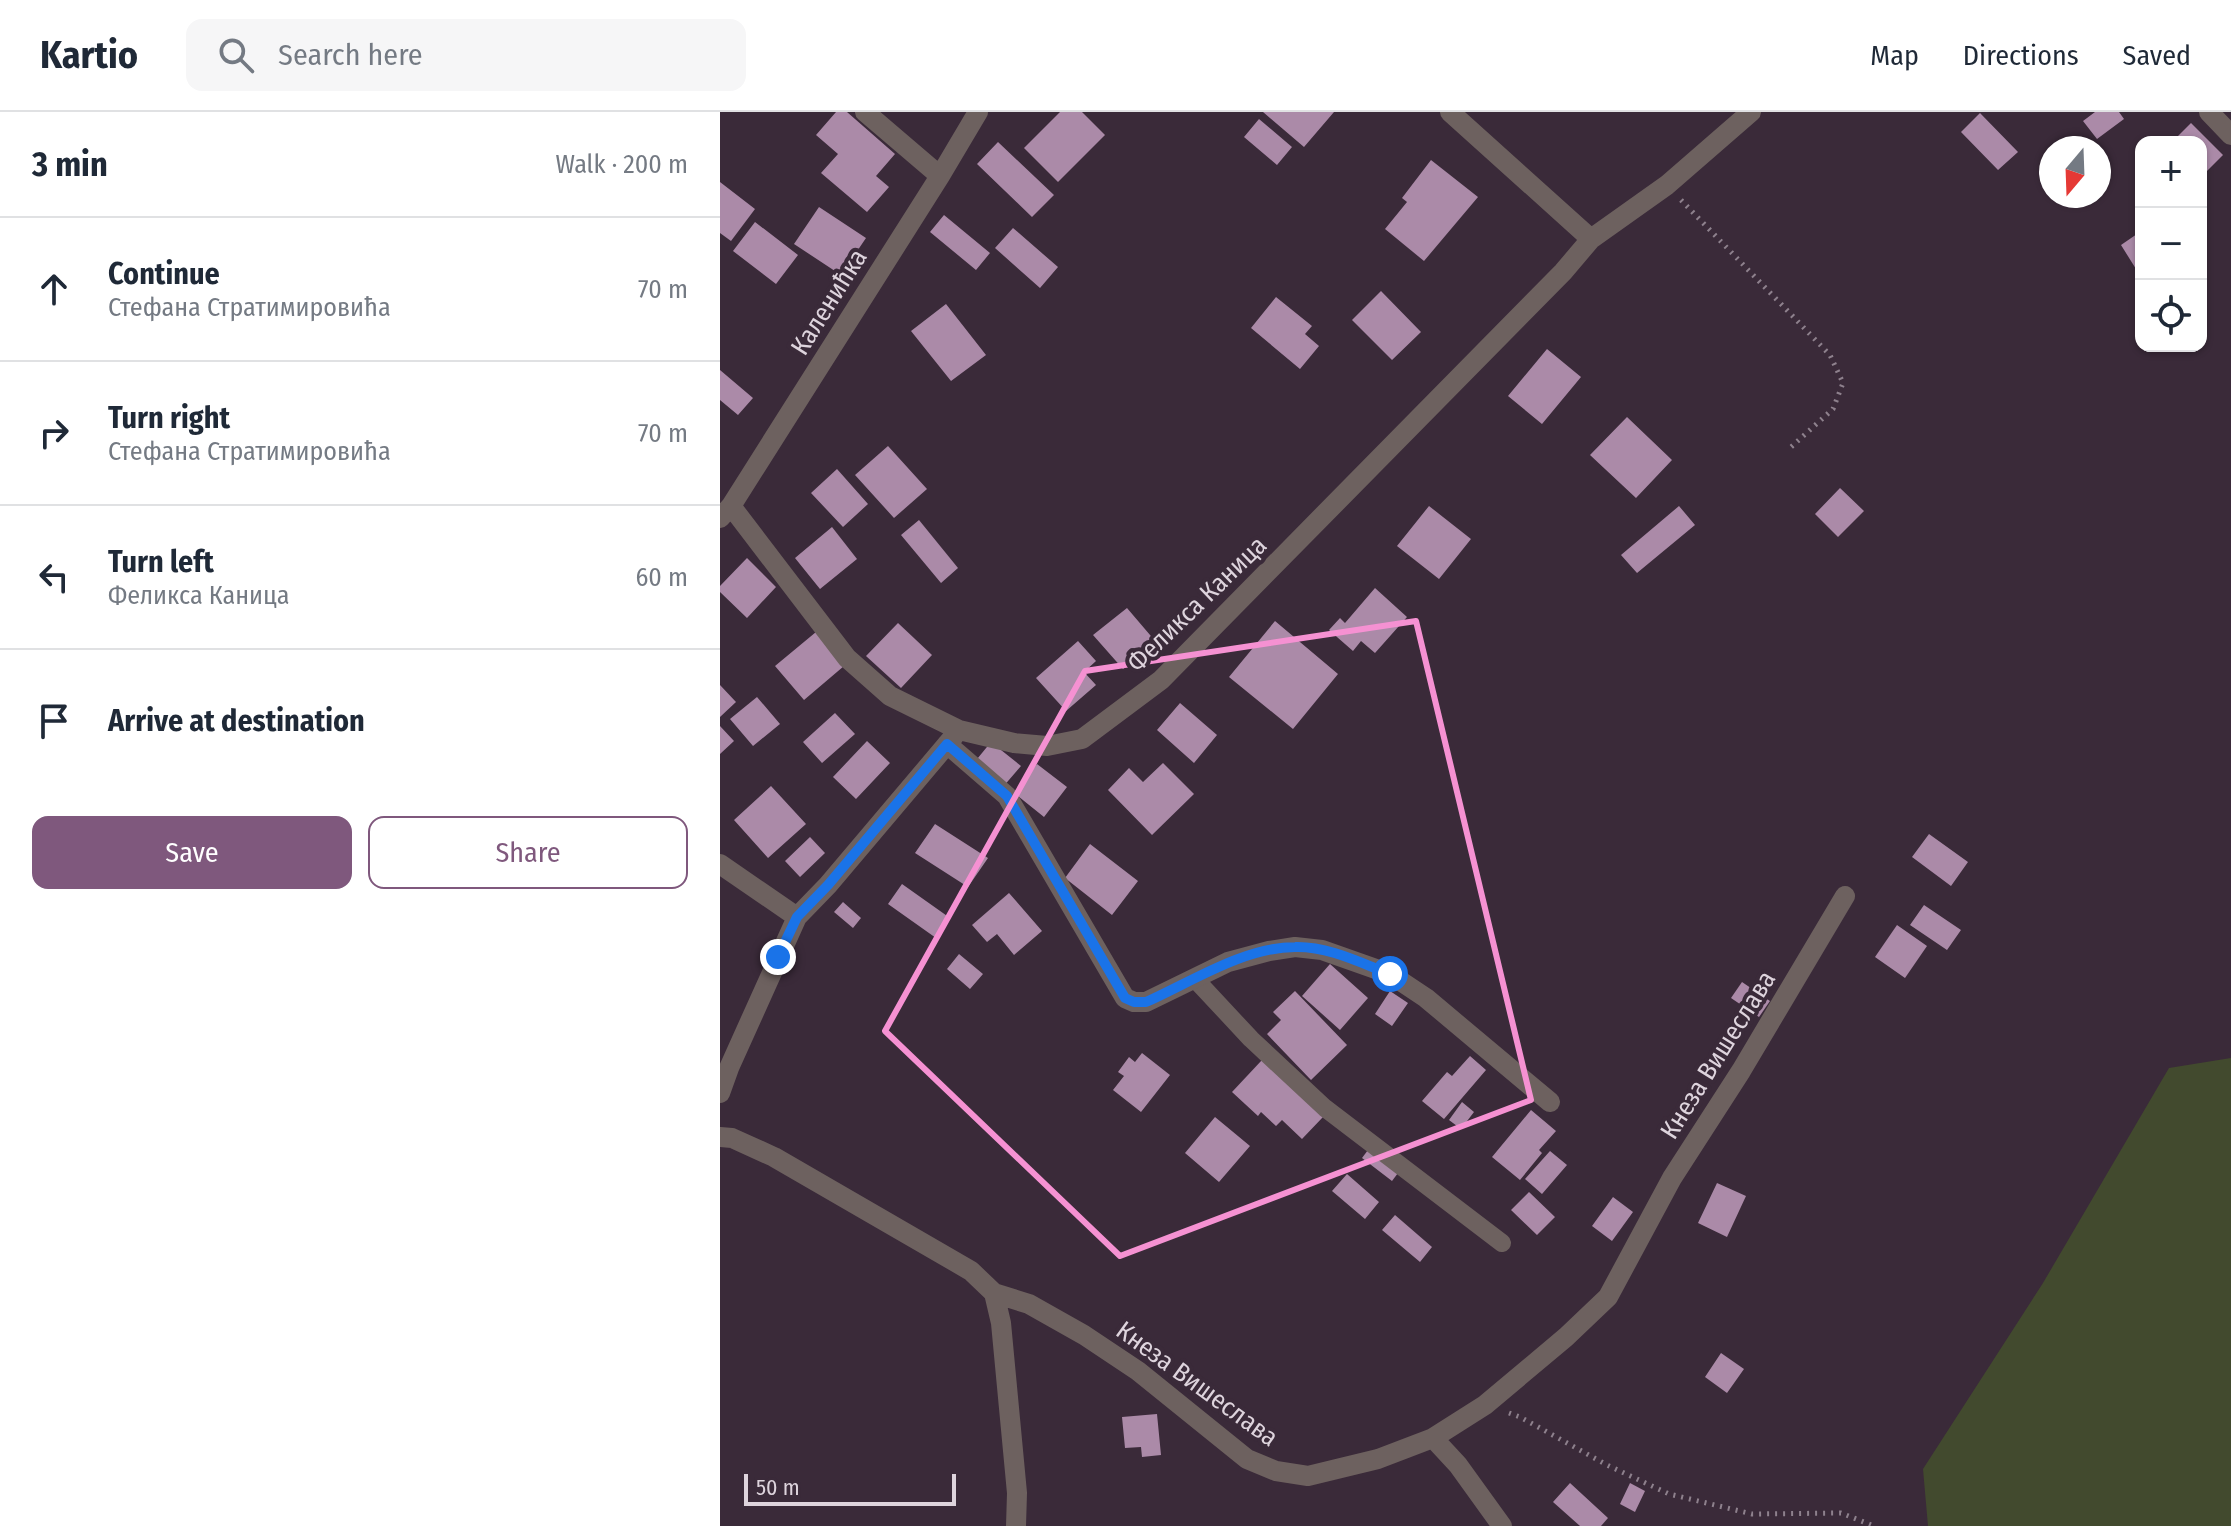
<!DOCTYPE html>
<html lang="en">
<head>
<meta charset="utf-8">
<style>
	body { margin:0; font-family:"Fira Sans Condensed",sans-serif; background:#f6f6f7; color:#1f2937 }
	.controls { position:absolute; right:24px; top:24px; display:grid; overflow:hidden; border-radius:16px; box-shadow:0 2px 6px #0004 }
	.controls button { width:72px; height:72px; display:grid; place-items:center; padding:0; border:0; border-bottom:2px solid #e0e1e3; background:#fff; color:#1f2937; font:40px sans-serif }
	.compass { position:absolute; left:1319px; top:24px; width:72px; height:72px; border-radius:50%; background:#fff; box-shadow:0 2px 6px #0004; rotate:199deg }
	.scale { position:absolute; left:24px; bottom:20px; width:212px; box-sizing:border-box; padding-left:8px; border:4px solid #ded4dd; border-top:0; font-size:22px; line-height:28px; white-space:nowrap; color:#ded4dd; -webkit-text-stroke:6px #3a2a39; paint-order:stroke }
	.stop { position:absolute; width:24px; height:24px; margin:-18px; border:6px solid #1a73e8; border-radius:50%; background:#fff }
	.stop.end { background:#1a73e8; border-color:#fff; box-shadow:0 2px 8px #0008 }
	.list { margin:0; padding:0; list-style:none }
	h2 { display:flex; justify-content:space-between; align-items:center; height:104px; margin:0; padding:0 32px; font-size:34px }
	h2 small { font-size:26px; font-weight:400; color:#747a83 }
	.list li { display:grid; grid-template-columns:52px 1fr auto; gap:24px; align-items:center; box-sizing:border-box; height:144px; padding:0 32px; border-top:2px solid #e0e1e3 }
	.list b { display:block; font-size:30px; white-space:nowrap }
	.list p { margin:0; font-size:26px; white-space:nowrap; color:#747a83 }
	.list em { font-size:26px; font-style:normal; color:#747a83 }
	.actions { display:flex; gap:16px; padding:24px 32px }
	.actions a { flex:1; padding:18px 0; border:2px solid #7f587d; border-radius:16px; text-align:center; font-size:28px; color:#7f587d }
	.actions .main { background:#7f587d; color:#fff }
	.icon { flex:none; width:44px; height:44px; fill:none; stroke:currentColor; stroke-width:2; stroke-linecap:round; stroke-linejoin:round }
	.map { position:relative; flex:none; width:1511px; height:1414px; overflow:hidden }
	header { display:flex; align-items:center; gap:48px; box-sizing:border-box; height:112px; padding:0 40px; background:#fff; border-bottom:2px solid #e0e1e3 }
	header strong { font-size:38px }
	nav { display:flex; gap:44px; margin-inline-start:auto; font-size:28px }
	.search { width:560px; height:72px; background:#f6f6f7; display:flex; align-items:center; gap:20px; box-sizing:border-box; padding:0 28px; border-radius:16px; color:#747a83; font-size:30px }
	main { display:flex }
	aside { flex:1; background:#fff }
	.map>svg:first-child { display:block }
	.green { fill:#424a2e }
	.building { fill:#ab8aa8 }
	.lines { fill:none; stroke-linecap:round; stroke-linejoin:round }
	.path { stroke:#8e818d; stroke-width:5; stroke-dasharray:2 6; stroke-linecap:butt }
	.service { stroke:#6d615f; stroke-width:18 }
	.minor { stroke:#6d615f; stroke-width:20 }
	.route { stroke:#1a73e8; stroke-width:10 }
	.marked { fill:none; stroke:#f591d2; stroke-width:6; stroke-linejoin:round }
	.labels { text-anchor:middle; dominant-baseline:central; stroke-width:8; stroke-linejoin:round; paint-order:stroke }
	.street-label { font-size:26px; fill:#ded4dd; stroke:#3a2a39 }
</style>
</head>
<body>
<header>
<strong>Kartio</strong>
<div class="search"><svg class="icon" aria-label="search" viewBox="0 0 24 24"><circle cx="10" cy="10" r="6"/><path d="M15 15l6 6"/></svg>Search here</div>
<nav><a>Map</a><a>Directions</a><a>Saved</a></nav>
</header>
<main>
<aside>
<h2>3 min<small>Walk · 200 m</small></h2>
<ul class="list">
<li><svg class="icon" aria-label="ahead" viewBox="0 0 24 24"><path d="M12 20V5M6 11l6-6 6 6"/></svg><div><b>Continue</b><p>Стефана Стратимировића</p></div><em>70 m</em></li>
<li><svg class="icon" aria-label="right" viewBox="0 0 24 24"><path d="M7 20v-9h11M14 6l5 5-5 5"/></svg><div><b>Turn right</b><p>Стефана Стратимировића</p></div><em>70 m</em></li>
<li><svg class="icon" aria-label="left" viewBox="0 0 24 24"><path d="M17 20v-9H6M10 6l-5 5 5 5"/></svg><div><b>Turn left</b><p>Феликса Каница</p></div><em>60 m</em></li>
<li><svg class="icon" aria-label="arrive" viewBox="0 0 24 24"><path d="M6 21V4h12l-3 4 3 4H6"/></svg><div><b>Arrive at destination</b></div></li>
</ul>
<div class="actions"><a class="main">Save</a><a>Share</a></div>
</aside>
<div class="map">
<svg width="1511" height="1414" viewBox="0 0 1511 1414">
	<rect width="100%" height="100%" fill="#3a2a39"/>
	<path class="green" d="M 1511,946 L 1511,1414 L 1208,1414 L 1203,1357 L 1323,1171 L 1449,956 Z"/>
	<path class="building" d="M 116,0 L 127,0 L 175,42 L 156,64 L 169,75 L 147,100 L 101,61 L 118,42 L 96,23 Z
		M 340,0 L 362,0 L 385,23 L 338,70 L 304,36 Z
		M 543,0 L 614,0 L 584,35 Z
		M 1375,0 L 1399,0 L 1404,7 L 1377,27 L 1363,9 Z
		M 1260,1 L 1298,40 L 1278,58 L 1241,20 Z
		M 539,7 L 572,35 L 557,53 L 524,25 Z
		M 1471,11 L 1503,43 L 1481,65 L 1481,30 L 1452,30 Z
		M 278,30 L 334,83 L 312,105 L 257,52 Z
		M 711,48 L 758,85 L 704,149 L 665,117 L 687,90 L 682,86 Z
		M 0,70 L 35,97 L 11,129 L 0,121 Z
		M 99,95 L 146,126 L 121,163 L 74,132 Z
		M 224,103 L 270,141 L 256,158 L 210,120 Z
		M 35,110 L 78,143 L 56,172 L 13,139 Z
		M 293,116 L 338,155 L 320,176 L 275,136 Z
		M 1417,122 L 1421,129 L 1421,165 L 1401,133 Z
		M 661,179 L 701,220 L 672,248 L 632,208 Z
		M 556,185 L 592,214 L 585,222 L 599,234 L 580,257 L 531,216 Z
		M 226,192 L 266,243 L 231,269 L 191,219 Z
		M 827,237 L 861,265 L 822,312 L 788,284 Z
		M 0,258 L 33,286 L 18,303 L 0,288 Z
		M 907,305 L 952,348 L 916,386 L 870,343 Z
		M 168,334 L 207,377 L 174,406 L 135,363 Z
		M 117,357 L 148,392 L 123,415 L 91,381 Z
		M 1120,376 L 1144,399 L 1118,425 L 1095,402 Z
		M 709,394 L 751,427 L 719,467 L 677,434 Z
		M 959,394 L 975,413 L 917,461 L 901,443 Z
		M 199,408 L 238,456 L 221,471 L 181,423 Z
		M 112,415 L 137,447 L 100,477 L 75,446 Z
		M 27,446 L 56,475 L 27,506 L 0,480 L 0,474 Z
		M 655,476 L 687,505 L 655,541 L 641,529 L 633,539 L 609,518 L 620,506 L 625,511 Z
		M 407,496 L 436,530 L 403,557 L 373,523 Z
		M 555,509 L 618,562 L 573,617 L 509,565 Z
		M 178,511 L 212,543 L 181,576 L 146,544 Z
		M 96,520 L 124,554 L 84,588 L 55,554 Z
		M 358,529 L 376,549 L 364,560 L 376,573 L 346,599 L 316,566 Z
		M 0,573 L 16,590 L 0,605 Z
		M 37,585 L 60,612 L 33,634 L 10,607 Z
		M 460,591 L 497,623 L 474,651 L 437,618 Z
		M 115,601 L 135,622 L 102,651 L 83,630 Z
		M 0,614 L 14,629 L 0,642 Z
		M 147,629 L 170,651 L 136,687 L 113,665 Z
		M 271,630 L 301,654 L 282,676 L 253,652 Z
		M 443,651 L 474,682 L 432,723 L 388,678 L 409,656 L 423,670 Z
		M 317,652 L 347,675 L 324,705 L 294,681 Z
		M 51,674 L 86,712 L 48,746 L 14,708 Z
		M 215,712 L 268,746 L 248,775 L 195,741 Z
		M 1209,722 L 1248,750 L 1231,774 L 1192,745 Z
		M 90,725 L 105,741 L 80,765 L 65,749 Z
		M 370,732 L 418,769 L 392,803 L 345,766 Z
		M 182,772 L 230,806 L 216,826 L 168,792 Z
		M 289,781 L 322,819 L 294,843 L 277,822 L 267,830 L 252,813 Z
		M 123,790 L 141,806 L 133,816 L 114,800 Z
		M 1204,793 L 1241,818 L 1227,838 L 1190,813 Z
		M 1177,813 L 1207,834 L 1185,866 L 1155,845 Z
		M 239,842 L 263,862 L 250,877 L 227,857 Z
		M 610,852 L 648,886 L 620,918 L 582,884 Z
		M 1022,870 L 1050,889 L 1039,905 L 1011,886 Z
		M 575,879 L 627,933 L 591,968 L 547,922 L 561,908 L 553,900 Z
		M 670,879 L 688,891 L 672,914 L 655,902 Z
		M 422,941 L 450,963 L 421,1000 L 393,978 L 404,964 L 398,960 L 409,945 L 415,950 Z
		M 750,944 L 766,958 L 724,1007 L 702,989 L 727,960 L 732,964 Z
		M 542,948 L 603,1005 L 582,1027 L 562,1008 L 556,1014 L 541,1000 L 538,1004 L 512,980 Z
		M 742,990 L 754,1000 L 741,1017 L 729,1008 Z
		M 811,998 L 836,1019 L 819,1038 L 822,1041 L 800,1068 L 772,1045 Z
		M 495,1005 L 530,1034 L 499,1070 L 465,1041 Z
		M 648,1038 L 678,1061 L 672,1069 L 642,1046 Z
		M 830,1039 L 847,1053 L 822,1082 L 805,1067 Z
		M 627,1062 L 659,1090 L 645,1107 L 612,1079 Z
		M 997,1071 L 1026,1084 L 1007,1125 L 978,1111 Z
		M 809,1080 L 835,1105 L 817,1123 L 791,1098 Z
		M 893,1085 L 913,1100 L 892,1129 L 872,1114 Z
		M 675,1103 L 712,1135 L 700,1150 L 662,1118 Z
		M 1001,1241 L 1024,1257 L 1007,1281 L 985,1265 Z
		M 437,1302 L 441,1343 L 422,1345 L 421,1335 L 405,1336 L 402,1305 Z
		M 850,1371 L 888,1406 L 881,1414 L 860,1414 L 833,1390 Z
		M 910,1371 L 925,1379 L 915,1400 L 900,1392 Z"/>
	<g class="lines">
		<path class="path" d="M 961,88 L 1110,243 L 1123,271 L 1113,297 L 1070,336
			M 789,1301 L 800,1305 L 887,1353 L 949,1382 L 1032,1402 L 1121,1401 L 1154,1414"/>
		<path class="service" d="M 475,867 L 531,927 L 605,996 L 782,1131"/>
		<path class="minor" d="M 145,0 L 220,64
			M 730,0 L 871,127
			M 1489,0 L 1511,23
			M 11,394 L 127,546 L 170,584 L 239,618 L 294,631 L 327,634 L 362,627 L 441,568 L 843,160 L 871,127 L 947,73 L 1031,0
			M 0,406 L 11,394 L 220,64 L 258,0
			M 227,632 L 287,684 L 405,886 L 414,890 L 426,890 L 508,850 L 549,839 L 575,835 L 602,838 L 670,862 L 706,886 L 830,990
			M 0,752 L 77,805
			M 0,981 L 9,956 L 77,805 L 108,773 L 234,624
			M 0,1025 L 12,1026 L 54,1045 L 251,1159 L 274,1181 L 309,1192 L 364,1223 L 418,1259 L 527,1347 L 556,1359 L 588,1364 L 658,1347 L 713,1326 L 765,1293 L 846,1225 L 888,1185 L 952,1066 L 1021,959 L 1125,784
			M 274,1181 L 281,1211 L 297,1381 L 296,1414
			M 713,1326 L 738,1353 L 782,1414"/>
	</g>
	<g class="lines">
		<path class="route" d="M 58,845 L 77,805 L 108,773 L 227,632 L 287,684 L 405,886 L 414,890 L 426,890 C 471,870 524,835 575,835 C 608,834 641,851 670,862"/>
	</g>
	<path class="marked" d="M 696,509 L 811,988 L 400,1144 L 165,919 L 365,559 Z"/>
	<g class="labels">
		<g class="street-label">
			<text transform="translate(109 190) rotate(-58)">Каленићка</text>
			<text transform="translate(477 492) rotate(-44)">Феликса Каница</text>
			<text transform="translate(998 943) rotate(-58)">Кнеза Вишеслава</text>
			<text transform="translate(477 1272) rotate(36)">Кнеза Вишеслава</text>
		</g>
	</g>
</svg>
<div class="controls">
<button>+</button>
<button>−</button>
<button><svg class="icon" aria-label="locate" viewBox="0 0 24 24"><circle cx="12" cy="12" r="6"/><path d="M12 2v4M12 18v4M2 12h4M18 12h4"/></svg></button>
</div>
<svg class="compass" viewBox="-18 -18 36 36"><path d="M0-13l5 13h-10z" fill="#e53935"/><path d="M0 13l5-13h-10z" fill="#747a83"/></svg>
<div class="scale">50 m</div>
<div class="stop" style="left:670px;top:862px"></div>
<div class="stop end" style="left:58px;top:845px"></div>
</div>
</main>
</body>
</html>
